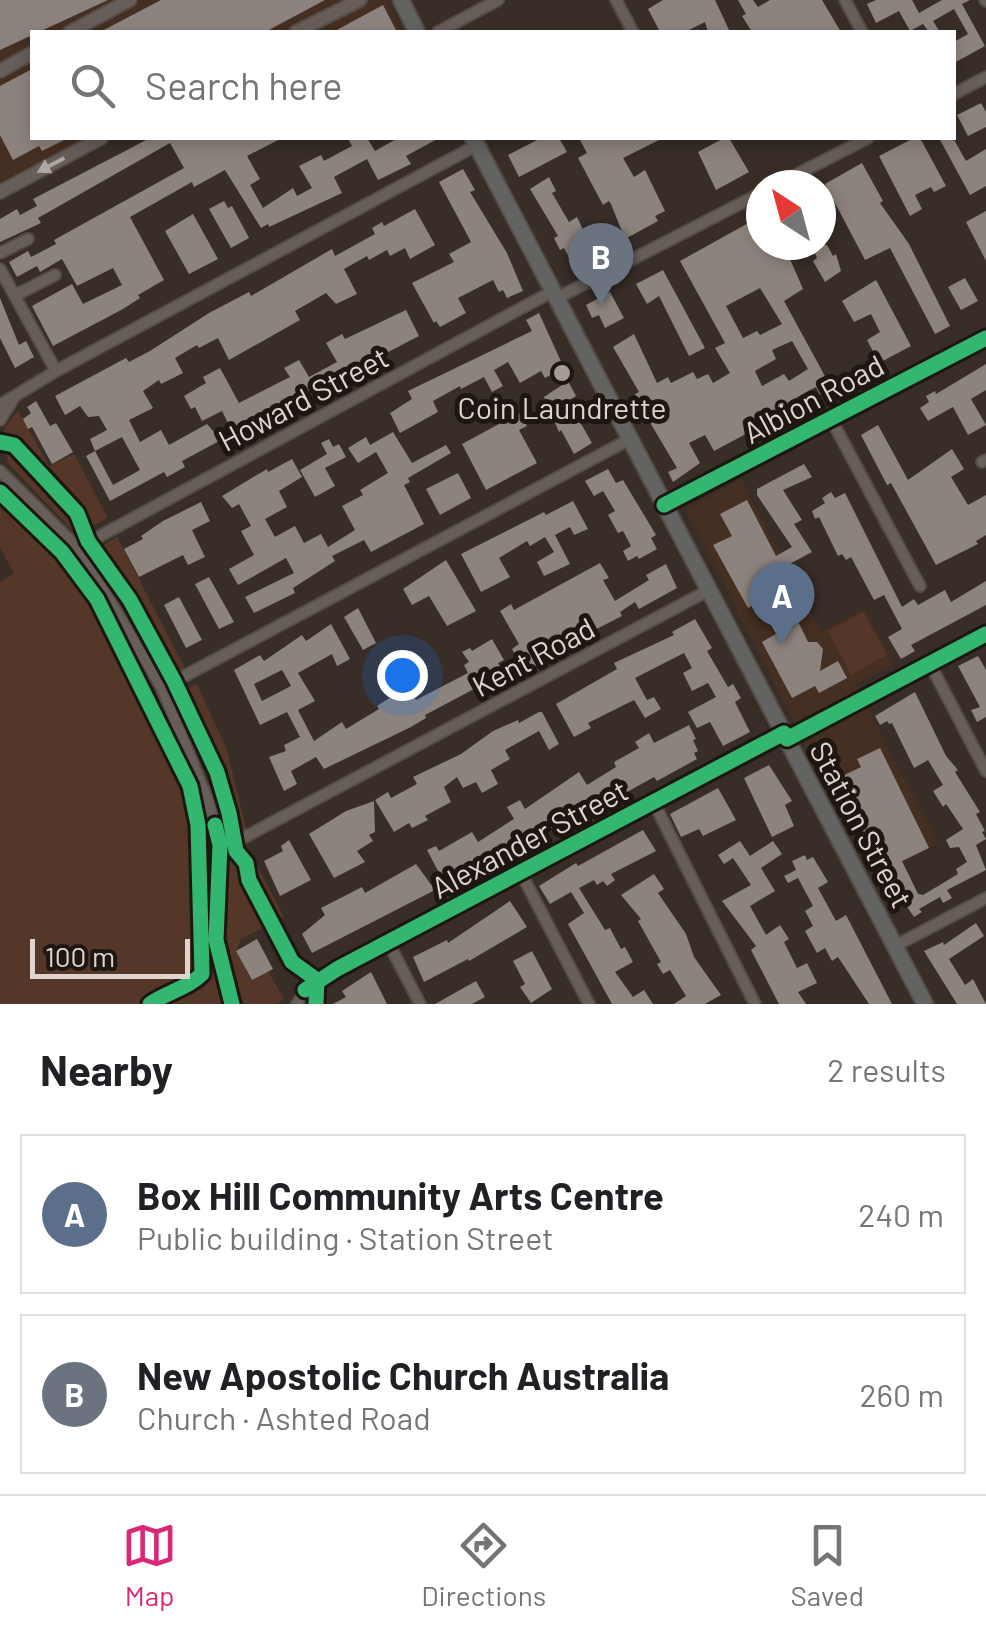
<!DOCTYPE html>
<html lang="en">
<head>
<meta charset="utf-8">
<style>
	body { margin:0; font-family:Barlow,sans-serif; background:#f2f2f2; color:#202124 }
	.compass { position:absolute; left:746px; top:170px; width:90px; height:90px; border-radius:50%; background:#fff; box-shadow:0 5px 15px #0003; rotate:324deg }
	.scale { position:absolute; left:30px; bottom:25px; width:160px; box-sizing:border-box; padding-left:10px; border:5px solid #e1d4ce; border-top:0; font-size:28px; line-height:35px; white-space:nowrap; color:#e1d4ce; -webkit-text-stroke:8px #1e1611; paint-order:stroke }
	.you { position:absolute; left:402px; top:675px; width:35px; height:35px; margin:-25px; border:8px solid #fff; border-radius:50%; background:#1a73e8; box-shadow:0 0 0 15px #1a73e833 }
	.badge { display:grid; place-items:center; width:65px; height:65px; border-radius:50%; background:#db2777; color:#fff; font-size:32px; font-weight:700 }
	.pin { position:absolute; translate:-50% -82px; filter:drop-shadow(0 2px 5px #0008) }
	.pin::after { content:''; position:absolute; top:52px; width:35px; height:30px; background:inherit; clip-path:polygon(0 0,100% 0,50% 100%) }
	.list { margin:0; padding:0; list-style:none }
	h2 { display:flex; justify-content:space-between; align-items:center; height:130px; margin:0; padding:0 40px; font-size:42px }
	h2 small { font-size:32px; font-weight:400; color:#757577 }
	.list li { display:grid; grid-template-columns:65px 1fr auto; gap:30px; align-items:center; box-sizing:border-box; height:160px; margin:0 20px 20px; padding:0 20px; border:2px solid #e0e0e0; border-radius:0px }
	.list b { display:block; font-size:38px; white-space:nowrap }
	.list p { margin:0; font-size:32px; white-space:nowrap; color:#757577 }
	.list em { font-size:32px; font-style:normal; color:#757577 }
	.icon { flex:none; width:55px; height:55px; fill:none; stroke:currentColor; stroke-width:2; stroke-linecap:round; stroke-linejoin:round }
	.map { position:relative; flex:none; width:986px; height:1004px; overflow:hidden }
	.search { position:absolute; background:#fff; box-shadow:0 5px 15px #0003; left:30px; right:30px; top:30px; height:110px; display:flex; align-items:center; gap:25px; box-sizing:border-box; padding:0 35px; border-radius:0px; color:#757577; font-size:38px }
	.sheet { height:490px; background:#fff }
	nav { display:flex; justify-content:space-around; align-items:center; box-sizing:border-box; height:140px; border-top:2px solid #e0e0e0; background:#fff; font-size:28px; color:#757577 }
	nav a { display:grid; justify-items:center; gap:5px }
	nav .on { color:#db2777 }
	.map>svg:first-child { display:block }
	.built { fill:#452e22 }
	.green { fill:#553729 }
	.building { fill:#8d837e; fill-rule:evenodd }
	.lines { fill:none; stroke-linecap:round; stroke-linejoin:round }
	.minor-casing { stroke:#554b46; stroke-width:14 }
	.tertiary-casing { stroke:#554b46; stroke-width:16 }
	.primary-casing { stroke:#554b46; stroke-width:19 }
	.minor { stroke:#675e5a; stroke-width:10 }
	.tertiary { stroke:#675e5a; stroke-width:12 }
	.primary { stroke:#636361; stroke-width:15 }
	.cycleway-casing { stroke:#1e1611; stroke-width:21 }
	.cycleway { stroke:#33b770; stroke-width:15 }
	.oneway { fill:#b0a5a0 }
	.poi-dot { fill:#a69a94; stroke:#1e1611; stroke-width:4 }
	.labels { text-anchor:middle; dominant-baseline:central; stroke-width:10; stroke-linejoin:round; paint-order:stroke }
	.street-label { font-size:30px; fill:#e1d4ce; stroke:#1e1611 }
	.poi-label { font-size:30px; fill:#e1d4ce; stroke:#1e1611 }
</style>
</head>
<body>
<div class="map">
<svg width="986" height="1004" viewBox="0 0 986 1004">
	<rect width="100%" height="100%" fill="#382d27"/>
	<path class="built" d="M 0,0 L 386,0 L 404,32 L 32,32 L 32,138 L 86,138 L 0,182 Z
		M 741,479 L 821,632 L 865,609 L 894,664 L 855,685 L 939,843 L 873,877 L 685,509 Z"/>
	<path class="green" d="M 18,410 L 49,466 L 74,454 L 108,518 L 80,533 L 73,531 L 8,463 L 4,429 Z
		M 0,497 L 57,547 L 72,566 L 101,610 L 158,726 L 205,863 L 209,951 L 225,1004 L 0,1004 L 0,582 L 14,574 L 0,547 Z
		M 117,537 L 186,670 L 169,678 L 92,551 Z
		M 863,612 L 887,655 L 851,675 L 828,631 Z
		M 197,684 L 227,750 L 246,829 L 227,829 L 222,819 L 200,752 L 176,695 Z
		M 247,846 L 284,917 L 241,939 L 236,951 L 251,980 L 268,971 L 284,999 L 277,1004 L 243,1004 L 222,938 L 230,855 Z"/>
	<path class="building" d="M 0,0 L 108,0 L 0,50 Z
		M 161,0 L 325,0 L 265,32 L 100,32 Z
		M 663,0 L 715,0 L 730,32 L 708,32 L 705,22 L 685,32 L 660,32 L 648,9 Z
		M 738,0 L 753,0 L 758,7 L 770,0 L 822,0 L 841,32 L 752,32 L 742,16 L 746,14 Z
		M 876,0 L 912,0 L 919,13 L 942,0 L 970,0 L 962,4 L 985,46 L 954,63 L 954,42 L 968,34 L 954,9 L 933,21 L 940,32 L 929,32 L 923,24 L 910,31 L 899,11 L 876,23 L 867,4 Z
		M 383,5 L 397,32 L 333,32 Z
		M 32,69 L 32,138 L 68,138 L 42,151 L 39,146 L 13,160 L 0,135 L 0,86 Z
		M 981,103 L 986,112 L 986,127 L 968,136 L 957,115 Z
		M 150,138 L 282,138 L 247,156 L 260,179 L 250,185 L 263,208 L 293,188 L 297,196 L 312,188 L 299,166 L 321,155 L 324,161 L 352,146 L 348,138 L 367,138 L 375,151 L 398,138 L 439,138 L 406,156 L 411,164 L 378,180 L 367,159 L 334,177 L 342,193 L 269,227 L 268,224 L 261,228 L 225,170 L 194,187 L 192,182 L 130,217 L 164,280 L 138,295 L 140,298 L 123,309 L 53,346 L 32,306 L 72,284 L 83,304 L 122,285 L 113,268 L 77,286 L 62,259 L 40,272 L 37,266 L 17,277 L 9,262 L 28,251 L 31,257 L 56,244 L 54,240 L 184,168 L 170,143 L 38,218 L 41,223 L 0,242 L 0,219 L 17,209 L 20,215 L 37,206 L 33,199 Z
		M 541,138 L 559,138 L 567,152 L 519,177 L 508,155 Z
		M 579,138 L 663,138 L 623,158 L 634,177 L 645,170 L 665,211 L 655,216 L 658,221 L 625,239 L 611,204 L 609,201 L 603,205 L 578,158 L 587,153 Z
		M 724,138 L 729,138 L 749,172 L 716,190 L 698,152 Z
		M 914,138 L 920,138 L 946,186 L 934,192 L 931,187 L 915,195 L 922,209 L 910,216 L 879,156 Z
		M 939,138 L 953,138 L 966,161 L 986,149 L 986,186 L 970,195 Z
		M 862,163 L 883,201 L 880,203 L 909,244 L 950,326 L 935,334 L 890,248 L 865,260 L 825,184 Z
		M 463,169 L 475,190 L 470,192 L 507,253 L 523,291 L 507,298 L 503,290 L 499,292 L 493,280 L 458,298 L 466,313 L 440,327 L 436,321 L 434,323 L 412,283 L 454,262 L 449,254 L 471,242 L 439,182 Z
		M 549,177 L 556,191 L 552,193 L 569,222 L 577,217 L 599,262 L 582,271 L 576,260 L 572,263 L 564,248 L 560,250 L 554,238 L 558,236 L 530,189 Z
		M 224,201 L 228,208 L 232,206 L 249,238 L 231,248 L 209,209 Z
		M 415,209 L 435,245 L 410,259 L 405,248 L 390,256 L 387,250 L 369,260 L 367,256 L 344,269 L 357,294 L 336,304 L 326,293 L 295,311 L 300,320 L 229,360 L 218,338 L 199,348 L 197,345 L 175,358 L 183,373 L 161,384 L 159,380 L 143,391 L 153,408 L 129,420 L 140,442 L 161,430 L 169,445 L 207,424 L 221,440 L 182,461 L 185,467 L 167,477 L 164,472 L 110,501 L 86,456 L 95,451 L 90,439 L 107,430 L 99,416 L 88,417 L 80,406 L 65,415 L 55,396 L 126,358 L 129,362 L 150,351 L 209,313 L 249,292 L 251,296 L 332,249 L 335,256 L 375,234 L 372,228 L 382,222 L 384,226 ZM 122,437 L 140,470 L 113,485 L 95,451 Z
		M 986,211 L 986,261 L 966,222 Z
		M 193,214 L 218,259 L 189,274 L 165,231 Z
		M 761,216 L 761,245 L 788,245 L 794,257 L 790,259 L 803,289 L 784,301 L 832,389 L 820,395 L 816,387 L 794,399 L 799,406 L 773,418 L 775,424 L 762,431 L 759,427 L 714,451 L 705,435 L 689,443 L 700,463 L 673,482 L 668,472 L 677,468 L 642,409 L 635,394 L 639,392 L 613,347 L 634,334 L 657,383 L 668,377 L 671,383 L 693,372 L 697,379 L 708,374 L 713,383 L 730,373 L 715,348 L 725,343 L 680,261 ZM 760,288 L 782,324 L 760,335 L 757,331 L 743,338 L 726,306 ZM 792,341 L 808,369 L 789,381 L 784,374 L 762,386 L 755,371 L 776,359 L 772,350 Z
		M 811,245 L 827,245 L 833,256 L 836,254 L 841,271 L 825,282 L 813,261 L 817,258 Z
		M 663,270 L 705,348 L 689,356 L 659,296 L 647,304 L 636,284 Z
		M 965,278 L 978,301 L 961,310 L 948,287 Z
		M 876,280 L 911,346 L 879,363 L 867,340 L 880,332 L 871,314 L 854,322 L 842,301 Z
		M 610,292 L 624,318 L 605,328 L 599,315 L 592,318 L 586,305 Z
		M 0,298 L 19,345 L 26,341 L 34,357 L 15,368 L 0,338 Z
		M 406,310 L 419,336 L 336,379 L 340,385 L 327,391 L 323,384 L 288,402 L 276,413 L 274,409 L 249,423 L 252,429 L 242,434 L 237,426 L 231,429 L 222,411 L 202,421 L 195,407 L 191,409 L 184,396 L 206,383 L 203,377 L 220,368 L 239,403 L 290,377 L 284,368 L 299,360 L 309,377 L 337,362 L 326,343 L 342,334 L 345,339 Z
		M 539,313 L 564,368 L 545,378 L 541,371 L 520,383 L 508,362 L 494,370 L 503,386 L 492,392 L 484,377 L 461,389 L 460,386 L 433,401 L 438,412 L 400,433 L 390,413 L 412,399 L 408,391 L 532,331 L 526,320 Z
		M 986,364 L 986,390 L 971,399 L 986,425 L 968,435 L 953,407 L 928,421 L 920,408 L 929,402 L 926,396 L 935,391 L 936,394 Z
		M 568,381 L 576,396 L 568,401 L 592,443 L 574,454 L 561,430 L 559,432 L 544,397 Z
		M 36,401 L 50,426 L 56,423 L 73,452 L 52,464 L 32,427 L 28,429 L 23,419 L 31,413 L 27,407 Z
		M 519,413 L 527,426 L 519,430 L 537,463 L 486,490 L 462,444 Z
		M 878,425 L 908,480 L 952,449 L 964,469 L 951,477 L 968,505 L 986,495 L 986,535 L 976,541 L 978,544 L 936,565 L 891,483 L 887,485 L 861,435 Z
		M 393,432 L 412,463 L 446,445 L 451,453 L 408,478 L 410,482 L 404,485 L 424,524 L 371,552 L 364,540 L 332,556 L 335,561 L 293,588 L 295,593 L 254,613 L 245,597 L 294,573 L 286,558 L 238,585 L 229,569 L 254,555 L 241,531 L 251,526 L 239,504 L 232,508 L 222,496 L 267,469 L 268,472 L 292,459 L 302,477 L 279,491 L 287,507 L 265,519 L 275,537 L 295,526 L 304,543 L 321,534 L 328,547 L 355,530 L 342,506 L 363,495 L 360,490 L 388,473 L 376,452 L 358,463 L 348,448 L 366,437 L 370,445 Z
		M 329,439 L 333,447 L 339,444 L 346,457 L 325,468 L 335,486 L 315,497 L 300,470 L 327,454 L 321,443 Z
		M 804,464 L 812,477 L 783,490 L 802,520 L 794,524 L 812,552 L 782,568 L 797,595 L 761,615 L 755,604 L 748,608 L 713,545 L 732,536 L 720,514 L 747,500 L 776,556 L 792,547 L 757,495 L 757,489 Z
		M 608,469 L 616,483 L 623,480 L 656,535 L 651,538 L 657,549 L 639,559 L 637,556 L 628,561 L 623,551 L 631,546 L 623,531 L 618,533 L 608,515 L 615,511 L 603,491 L 594,496 L 585,481 Z
		M 458,473 L 471,498 L 440,515 L 426,489 Z
		M 831,492 L 835,498 L 845,493 L 902,607 L 914,599 L 918,605 L 945,590 L 951,602 L 986,581 L 986,605 L 911,645 L 915,651 L 901,659 L 888,637 L 902,629 L 884,595 L 874,600 L 851,557 L 846,560 L 842,554 L 838,556 L 819,517 L 815,519 L 812,511 L 825,503 L 822,498 Z
		M 573,501 L 588,529 L 574,535 L 570,527 L 555,535 L 570,564 L 544,576 L 537,562 L 554,552 L 545,537 L 530,546 L 527,541 L 499,558 L 510,577 L 481,592 L 461,554 L 544,512 L 546,515 Z
		M 201,502 L 210,521 L 192,530 L 205,557 L 188,565 L 183,555 L 139,577 L 124,549 L 143,539 L 141,536 L 163,521 Z
		M 446,560 L 476,611 L 447,626 L 429,596 L 412,605 L 403,589 Z
		M 600,563 L 609,578 L 603,580 L 615,601 L 649,580 L 646,575 L 666,564 L 677,588 L 639,609 L 635,602 L 620,612 L 622,616 L 540,658 L 543,662 L 525,671 L 512,649 L 519,644 L 500,611 L 511,604 L 514,610 Z
		M 209,577 L 234,622 L 219,629 L 195,584 Z
		M 179,597 L 202,640 L 186,648 L 164,605 Z
		M 358,608 L 376,643 L 363,650 L 344,617 Z
		M 796,617 L 808,642 L 817,642 L 823,649 L 820,671 L 838,661 L 847,678 L 819,693 L 815,686 L 792,698 L 762,642 L 784,629 Z
		M 695,619 L 712,648 L 707,651 L 728,687 L 733,684 L 741,698 L 735,702 L 750,732 L 723,746 L 710,722 L 697,728 L 688,712 L 716,697 L 708,683 L 692,691 L 683,673 L 692,668 L 684,653 L 635,678 L 647,700 L 654,697 L 661,709 L 645,718 L 634,700 L 588,723 L 591,728 L 574,737 L 556,704 L 617,669 L 614,663 L 674,635 L 672,632 Z
		M 331,624 L 350,659 L 337,666 L 332,654 L 298,673 L 315,701 L 298,710 L 314,741 L 342,722 L 346,729 L 379,709 L 377,706 L 408,686 L 416,700 L 468,673 L 464,665 L 469,662 L 462,652 L 470,648 L 472,651 L 492,639 L 504,660 L 498,663 L 508,680 L 496,686 L 493,679 L 425,715 L 426,718 L 411,727 L 324,769 L 316,757 L 291,771 L 297,784 L 284,791 L 269,757 L 286,751 L 284,745 L 300,737 L 287,712 L 260,725 L 234,670 L 260,655 L 264,661 L 302,635 L 306,641 ZM 282,670 L 291,686 L 262,701 L 254,684 Z
		M 978,656 L 986,670 L 986,717 L 977,722 L 971,710 L 980,707 L 958,666 Z
		M 915,692 L 946,756 L 958,770 L 955,772 L 980,812 L 976,814 L 985,831 L 982,832 L 986,839 L 976,845 L 986,870 L 947,890 L 952,898 L 943,903 L 940,897 L 919,909 L 922,912 L 914,917 L 883,871 L 836,779 L 861,767 L 857,759 L 880,748 L 929,848 L 902,861 L 918,894 L 923,895 L 958,874 L 956,869 L 967,862 L 959,847 L 950,848 L 946,840 L 963,829 L 946,804 L 943,807 L 933,791 L 943,785 L 928,760 L 914,768 L 892,723 L 889,724 L 887,721 L 880,725 L 875,716 Z
		M 539,712 L 542,712 L 559,744 L 549,750 L 539,731 L 505,750 L 510,759 L 491,770 L 498,784 L 482,793 L 476,782 L 463,788 L 457,777 L 444,787 L 451,802 L 425,816 L 428,820 L 412,828 L 409,823 L 394,832 L 375,800 L 388,792 L 391,798 L 417,784 L 413,777 L 461,754 L 493,731 L 518,720 L 519,723 Z
		M 689,725 L 696,739 L 693,740 L 698,751 L 694,753 L 697,759 L 657,781 L 654,777 L 609,802 L 607,799 L 526,841 L 490,864 L 445,884 L 427,850 L 436,846 L 439,851 L 472,832 L 478,842 L 514,819 L 507,807 L 520,800 L 525,809 L 579,772 L 587,785 L 616,767 L 614,762 L 639,748 L 635,742 L 649,733 L 654,743 Z
		M 769,765 L 792,801 L 785,805 L 794,826 L 772,837 L 744,778 Z
		M 718,788 L 736,820 L 703,836 L 699,829 L 681,837 L 670,814 Z
		M 374,801 L 375,832 L 369,835 L 373,841 L 357,851 L 365,862 L 334,878 L 309,834 L 346,811 Z
		M 643,830 L 656,851 L 611,874 L 615,880 L 607,886 L 603,881 L 597,885 L 594,880 L 579,888 L 605,930 L 610,928 L 621,949 L 625,947 L 633,962 L 615,972 L 633,997 L 644,990 L 653,1004 L 612,1004 L 568,924 L 584,913 L 571,892 L 550,904 L 539,886 L 576,863 L 578,866 Z
		M 289,840 L 311,880 L 280,896 L 264,861 L 283,851 L 281,846 Z
		M 740,841 L 750,856 L 773,841 L 782,854 L 761,868 L 775,891 L 750,906 L 766,935 L 780,925 L 789,939 L 784,942 L 797,968 L 807,963 L 817,983 L 798,992 L 806,1004 L 779,1004 L 751,950 L 756,946 L 722,901 L 751,885 L 733,858 L 724,864 L 718,855 Z
		M 805,855 L 807,860 L 813,857 L 828,882 L 818,888 L 836,921 L 846,915 L 892,1004 L 869,1004 L 838,957 L 832,961 L 825,948 L 817,953 L 805,931 L 813,926 L 805,911 L 813,906 L 798,878 L 788,883 L 784,876 L 796,870 L 792,861 Z
		M 416,864 L 435,890 L 312,953 L 302,934 L 325,915 L 321,908 L 362,887 L 365,893 Z
		M 654,874 L 664,889 L 658,893 L 686,934 L 694,957 L 721,995 L 705,1004 L 674,1004 L 686,996 L 670,970 L 663,974 L 657,964 L 661,962 L 638,921 L 641,919 L 621,895 Z
		M 510,901 L 527,927 L 469,961 L 468,959 L 424,982 L 413,957 L 447,940 L 448,943 Z
		M 976,923 L 984,936 L 949,959 L 965,985 L 973,979 L 986,1004 L 957,1004 L 924,951 L 943,942 L 944,945 Z
		M 257,939 L 273,969 L 252,980 L 236,951 Z
		M 532,951 L 552,989 L 531,1003 L 520,987 L 525,984 L 513,961 Z
		M 371,972 L 387,1004 L 333,1004 L 346,997 L 342,991 Z
		M 476,981 L 485,997 L 472,1004 L 435,1004 Z"/>
	<g class="lines">
		<g class="minor-casing">
			<path id="minor" d="M 616,0 L 633,32
				M 845,0 L 862,32
				M 985,0 L 986,1
				M 438,32 L 498,0
				M 954,94 L 986,77
				M 776,185 L 868,138
				M 0,253 L 28,239
				M 0,269 L 56,371
				M 16,295 L 55,275
				M 557,298 L 761,193
				M 0,405 L 56,371 L 477,145
				M 831,419 L 920,586
				M 0,420 L 13,399
				M 982,462 L 986,460
				M 0,471 L 78,548 L 162,688 L 208,801 L 220,845 L 216,940 L 232,1004
				M 78,548 L 553,291
				M 930,664 L 986,771
				M 162,688 L 630,439
				M 787,739 L 986,634
				M 654,803 L 755,1004
				M 220,845 L 243,838 L 709,590
				M 521,873 L 589,1004
				M 388,942 L 420,1004
				M 895,946 L 986,898
				M 297,1004 L 308,987 L 337,969 L 784,733"/>
		</g>
		<g class="tertiary-casing">
			<path id="tertiary" d="M 70,32 L 130,0
				M 296,32 L 360,0
				M 0,71 L 32,53
				M 0,192 L 101,138
				M 664,505 L 986,338"/>
		</g>
		<g class="primary-casing">
			<path id="primary" d="M 401,0 L 417,32
				M 473,138 L 925,1004"/>
		</g>
		<use href="#minor" class="minor"/>
		<use href="#tertiary" class="tertiary"/>
		<use href="#primary" class="primary"/>
		<g class="cycleway-casing">
			<path id="cycleway" d="M 0,442 L 14,445 L 77,513 L 88,541 L 130,600 L 174,681 L 217,772 L 229,813 L 236,851 L 246,863 L 249,880 L 292,962 L 317,980 L 316,1004
				M 0,492 L 62,552 L 97,599 L 190,786 L 198,825 L 202,974 C 188,988 167,992 150,1004
				M 664,505 L 986,338
				M 787,739 L 986,634
				M 215,825 L 220,845 L 216,940 L 232,1004
				M 305,990 L 337,969 L 784,733"/>
		</g>
		<use href="#cycleway" class="cycleway"/>
	</g>
	<defs><path id="oneway-solid" d="M-6-.8H1V-3.2L6.5 0L1 3.2V.8H-6Z" transform="scale(2.5)"/></defs>
	<use class="oneway" href="#oneway-solid" transform="translate(51 165) rotate(152)"/>
	<circle class="poi-dot" cx="562" cy="373" r="10"/>
	<g class="labels">
		<g class="street-label">
			<text transform="translate(303 398) rotate(-28)">Howard Street</text>
			<text transform="translate(813 398) rotate(-28)">Albion Road</text>
			<text transform="translate(533 656) rotate(-28)">Kent Road</text>
			<text transform="translate(862 824) rotate(62)">Station Street</text>
			<text transform="translate(529 838) rotate(-28)">Alexander Street</text>
		</g>
		<g class="poi-label">
			<text x="562" y="407">Coin Laundrette</text>
		</g>
	</g>
</svg>
<svg class="compass" viewBox="-18 -18 36 36"><path d="M0-13l5 13h-10z" fill="#e53935"/><path d="M0 13l5-13h-10z" fill="#757577"/></svg>
<div class="scale">100 m</div>
<div class="you"></div>
<div class="pin badge" style="left:782px;top:644px;background:#5c6f8a">A</div>
<div class="pin badge" style="left:601px;top:305px;background:#6b7280">B</div>
<div class="search"><svg class="icon" aria-label="search" viewBox="0 0 24 24"><circle cx="10" cy="10" r="6"/><path d="M15 15l6 6"/></svg>Search here</div>
</div>
<section class="sheet">
<h2>Nearby<small>2 results</small></h2>
<ul class="list">
<li><span class="badge" style="background:#5c6f8a">A</span><div><b>Box Hill Community Arts Centre</b><p>Public building · Station Street</p></div><em>240 m</em></li>
<li><span class="badge" style="background:#6b7280">B</span><div><b>New Apostolic Church Australia</b><p>Church · Ashted Road</p></div><em>260 m</em></li>
</ul>
</section>
<nav>
<a class="on"><svg class="icon" aria-label="map" viewBox="0 0 24 24"><path d="M3 6l6-2 6 2 6-2v14l-6 2-6-2-6 2zM9 4v14M15 6v14"/></svg>Map</a>
<a><svg class="icon" aria-label="directions" viewBox="0 0 24 24"><path d="M12 3l9 9-9 9-9-9zM9 14v-3h6M13 9l2 2-2 2"/></svg>Directions</a>
<a><svg class="icon" aria-label="saved" viewBox="0 0 24 24"><path d="M7 4h10v16l-5-4-5 4z"/></svg>Saved</a>
</nav>
</body>
</html>
